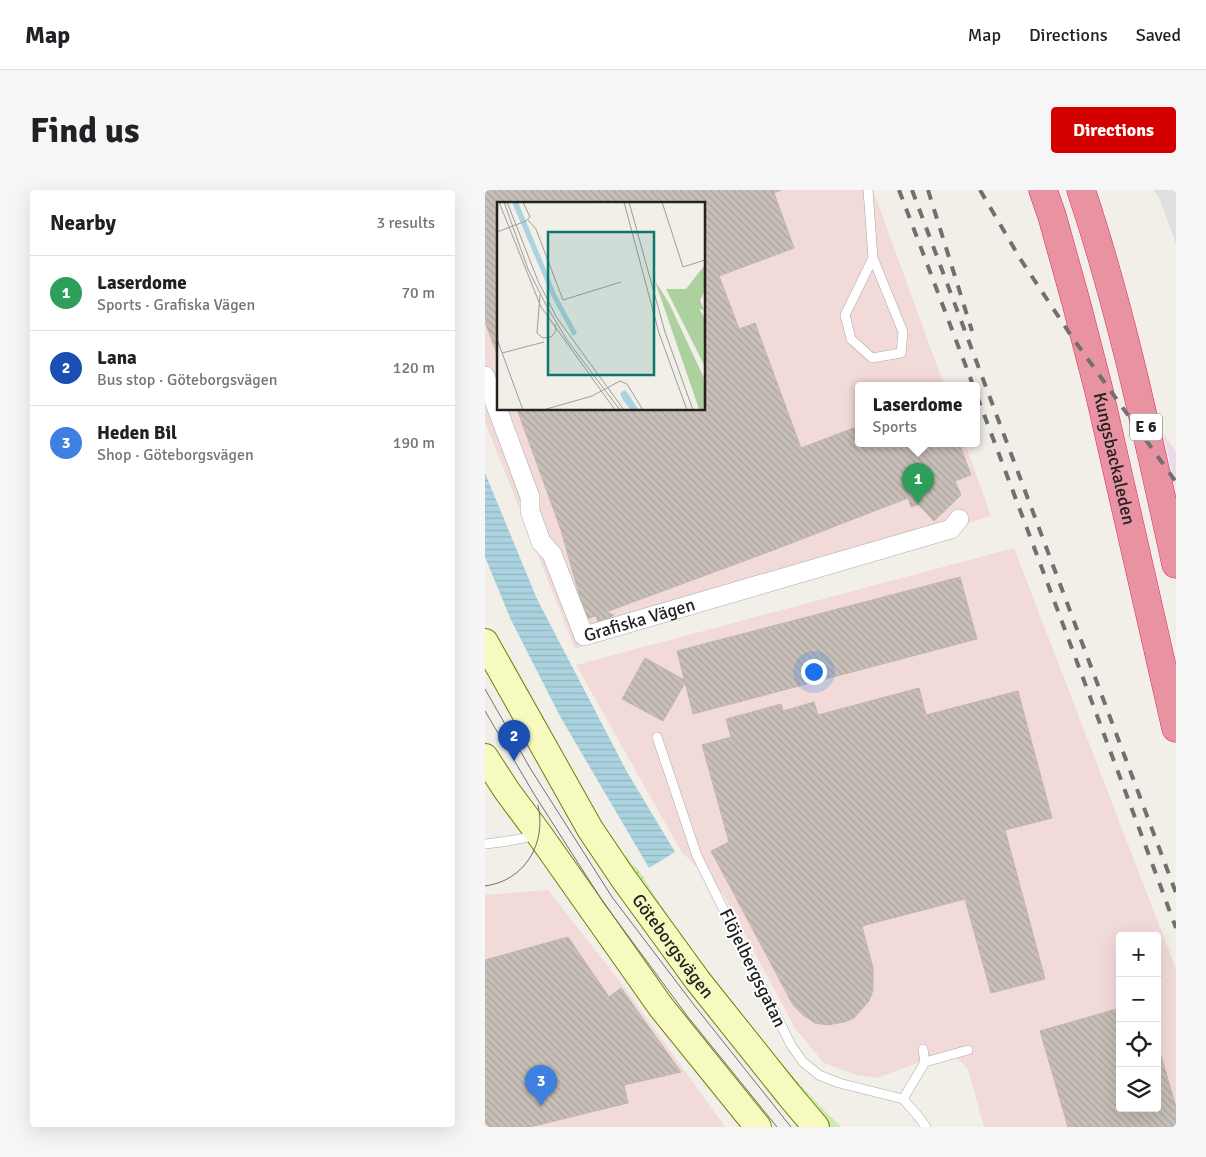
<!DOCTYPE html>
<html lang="en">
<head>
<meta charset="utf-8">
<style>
	body { margin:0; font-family:Signika,sans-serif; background:#f6f6f6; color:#202124 }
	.controls { position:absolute; right:15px; bottom:15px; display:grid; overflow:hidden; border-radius:5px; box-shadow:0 5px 20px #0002 }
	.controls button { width:45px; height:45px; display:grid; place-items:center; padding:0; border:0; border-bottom:1px solid #e0e0e0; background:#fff; color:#202124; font:25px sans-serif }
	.you { position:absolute; left:328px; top:481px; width:18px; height:18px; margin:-12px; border:4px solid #fff; border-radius:50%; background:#1a73e8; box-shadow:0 0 0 8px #1a73e833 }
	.badge { display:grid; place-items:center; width:32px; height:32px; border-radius:50%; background:#d40000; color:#fff; font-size:16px; font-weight:700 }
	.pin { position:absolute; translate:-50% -41px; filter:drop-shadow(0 1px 2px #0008) }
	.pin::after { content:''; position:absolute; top:26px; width:18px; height:15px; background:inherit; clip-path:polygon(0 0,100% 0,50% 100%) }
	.popup { position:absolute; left:370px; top:192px; width:125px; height:65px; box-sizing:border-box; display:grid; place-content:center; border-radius:5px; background:#fff; filter:drop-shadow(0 1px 4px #0005); font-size:16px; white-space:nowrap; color:#757577 }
	.popup b { font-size:19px; color:#202124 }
	.popup::after { content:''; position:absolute; left:50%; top:100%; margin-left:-10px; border:10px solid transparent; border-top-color:#fff }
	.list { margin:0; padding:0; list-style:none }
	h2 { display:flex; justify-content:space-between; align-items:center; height:65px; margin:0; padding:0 20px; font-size:21px }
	h2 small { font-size:16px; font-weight:400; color:#757577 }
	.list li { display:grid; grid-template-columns:32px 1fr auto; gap:15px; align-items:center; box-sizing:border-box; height:75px; padding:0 20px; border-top:1px solid #e0e0e0 }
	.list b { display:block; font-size:19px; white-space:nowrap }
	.list p { margin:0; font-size:16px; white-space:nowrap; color:#757577 }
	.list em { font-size:16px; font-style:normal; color:#757577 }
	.icon { flex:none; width:28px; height:28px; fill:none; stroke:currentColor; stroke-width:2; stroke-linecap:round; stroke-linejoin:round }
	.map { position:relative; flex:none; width:691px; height:937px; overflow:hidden; border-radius:5px }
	header { display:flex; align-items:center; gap:30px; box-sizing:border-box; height:70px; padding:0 25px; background:#fff; border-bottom:1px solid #e0e0e0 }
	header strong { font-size:24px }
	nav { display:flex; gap:28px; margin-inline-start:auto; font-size:18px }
	.intro { display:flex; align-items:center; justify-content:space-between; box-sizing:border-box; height:120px; padding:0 30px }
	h1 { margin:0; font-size:35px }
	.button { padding:12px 22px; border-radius:5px; background:#d40000; color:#fff; font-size:18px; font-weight:700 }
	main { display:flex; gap:30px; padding:0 30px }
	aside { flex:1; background:#fff; border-radius:5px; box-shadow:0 5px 20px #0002 }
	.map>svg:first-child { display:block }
	.residential { fill:#e0dfdf }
	.commercial { fill:#f2dad9; fill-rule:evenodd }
	.industrial { fill:#ebdbe8 }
	.grass { fill:url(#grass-dots) }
	.water { fill:url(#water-rules) }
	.building { fill:url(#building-back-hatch); stroke:#c4b6ab }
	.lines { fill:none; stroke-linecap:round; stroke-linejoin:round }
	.service-casing { stroke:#a9a9a9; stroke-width:10 }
	.minor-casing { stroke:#a9a9a9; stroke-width:20 }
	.secondary-casing { stroke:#707d05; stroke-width:28 }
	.motorway-casing { stroke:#dc2a67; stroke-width:29 }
	.service { stroke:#fff; stroke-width:9 }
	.minor { stroke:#fff; stroke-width:19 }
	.secondary { stroke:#f7fabf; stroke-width:26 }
	.motorway { stroke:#e892a2; stroke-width:28 }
	.tram { stroke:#707070; stroke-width:1 }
	.rail { stroke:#707070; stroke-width:4; stroke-dasharray:10 10; stroke-linecap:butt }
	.labels { text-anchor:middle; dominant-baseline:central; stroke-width:4; stroke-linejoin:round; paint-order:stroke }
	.shield { fill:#fff; stroke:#646464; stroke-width:1 }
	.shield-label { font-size:16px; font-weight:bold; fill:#222 }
	.street-label { font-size:18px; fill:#222; stroke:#fff }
	.inset-road { fill:none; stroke:#9f9d99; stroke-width:1 }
	.view { fill:#0f766e; fill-opacity:0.15; stroke:#0f766e; stroke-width:2.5 }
	.inset-edge { fill:none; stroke:#222; stroke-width:2.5 }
</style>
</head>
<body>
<header>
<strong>Map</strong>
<nav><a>Map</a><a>Directions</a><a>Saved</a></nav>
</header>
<div class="intro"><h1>Find us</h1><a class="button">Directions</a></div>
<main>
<aside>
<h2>Nearby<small>3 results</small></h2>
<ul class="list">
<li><span class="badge" style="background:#2e9e5b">1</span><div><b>Laserdome</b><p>Sports · Grafiska Vägen</p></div><em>70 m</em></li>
<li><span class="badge" style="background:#1a4fb4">2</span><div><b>Lana</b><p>Bus stop · Göteborgsvägen</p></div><em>120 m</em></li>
<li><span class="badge" style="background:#3f7fe0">3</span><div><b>Heden Bil</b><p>Shop · Göteborgsvägen</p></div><em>190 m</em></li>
</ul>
</aside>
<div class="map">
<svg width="691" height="937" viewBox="0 0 691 937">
	<defs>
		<pattern id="grass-dots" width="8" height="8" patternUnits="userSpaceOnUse" patternTransform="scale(1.25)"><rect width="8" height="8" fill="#cdebb0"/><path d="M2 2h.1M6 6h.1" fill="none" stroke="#b0c997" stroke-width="1.8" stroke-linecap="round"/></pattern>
		<pattern id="water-rules" width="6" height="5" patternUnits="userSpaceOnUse" patternTransform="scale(1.25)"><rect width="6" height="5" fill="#aad3df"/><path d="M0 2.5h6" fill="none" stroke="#92b5bf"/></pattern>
		<pattern id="building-back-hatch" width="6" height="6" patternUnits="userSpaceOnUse" patternTransform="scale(1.25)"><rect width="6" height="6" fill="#c7bfb8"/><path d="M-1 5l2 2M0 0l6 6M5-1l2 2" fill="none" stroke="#aba49e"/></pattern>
	</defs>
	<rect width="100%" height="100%" fill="#f2efe9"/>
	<path class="residential" d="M 669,0 L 691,0 L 691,54 L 675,10 Z"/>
	<path class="commercial" d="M 0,0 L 388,0 L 459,195 L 374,195 L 374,253 L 480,253 L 506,326 L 90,459 L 0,232 ZM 14,14 L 219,14 L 219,219 L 14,219 Z
		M 529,358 L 691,779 L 691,937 L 499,937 L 483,879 L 465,861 L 392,888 L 372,885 L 339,873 L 310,838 L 240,707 L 196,661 L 91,475 ZM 635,746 L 672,746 L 672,918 L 635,918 Z
		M 63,700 L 140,798 L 240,937 L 0,937 L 0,705 Z"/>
	<path class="industrial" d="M 678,243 L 691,262 L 691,299 Z"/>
	<path class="grass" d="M 141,665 L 148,676 L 151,677 L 153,679 C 180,724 211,765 243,807 C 279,853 314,897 356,937 L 342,937 L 303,890 L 138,670 Z"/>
	<path class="water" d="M 0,283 L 52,409 L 142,582 L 190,662 L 164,678 L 76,528 L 26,430 L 0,367 Z"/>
	<path class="building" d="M 0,0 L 296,0 L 289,3 L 309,58 L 234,86 L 254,139 L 270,133 L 316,258 L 374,236 L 374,253 L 474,253 L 486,285 L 470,291 L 476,305 L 449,331 L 433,314 L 426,317 L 423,308 L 286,361 L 121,422 L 129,425 L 123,429 L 113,432 L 111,426 L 101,429 L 76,340 L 32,219 L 219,219 L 219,14 L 14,14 L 14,169 L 0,132 Z
		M 475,387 L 492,449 L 208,524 L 192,461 Z
		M 160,468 L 201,491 L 178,531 L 137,509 Z
		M 434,498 L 441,525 L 533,501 L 567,628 L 520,640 L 560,789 L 506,803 L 480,709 L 377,736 L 388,778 L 388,800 L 384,811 L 369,828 L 359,832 L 342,835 L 330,833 L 318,825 L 308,815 L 226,661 L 244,652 L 217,555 L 246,547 L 241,529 L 296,514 L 298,521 L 329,512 L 333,525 Z
		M 83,747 L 124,807 L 136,798 L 196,882 L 139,895 L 143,913 L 45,937 L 0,937 L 0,770 Z
		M 635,818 L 635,918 L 672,918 L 672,852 L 691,917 L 691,937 L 583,937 L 555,841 Z"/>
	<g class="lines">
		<g class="service-casing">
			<path id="service" d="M 383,0 L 388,68 L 418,142 L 416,163 L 387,168 L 366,149 L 360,125 L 388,68
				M 172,547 L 212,666 L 306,855 L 318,872 L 334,885 L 354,893 L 418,909 L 433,926 L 441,937
				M 0,654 C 18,652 34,650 51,645
				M 440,872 L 483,860
				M 418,909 L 440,872 L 438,859"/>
		</g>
		<g class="minor-casing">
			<g id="minor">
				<path id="s1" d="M 0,186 L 45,307 L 45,321 L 56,352 L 67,364 L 99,446 L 466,339 L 474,329"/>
			</g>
		</g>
		<g class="secondary-casing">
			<g id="secondary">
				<path id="s2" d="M 0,452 L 105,639 L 138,688 L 213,791 L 304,905 L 331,937"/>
				<path d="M 0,567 L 22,601 L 54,644 L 176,817 L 273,937"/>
			</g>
		</g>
		<g class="motorway-casing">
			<g id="motorway">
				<path id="s3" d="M 558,0 L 567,26 L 591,112 L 614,201 L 691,538"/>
				<path d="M 596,0 C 637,122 663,248 691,374"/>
			</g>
		</g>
		<use href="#service" class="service"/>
		<use href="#minor" class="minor"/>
		<use href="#secondary" class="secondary"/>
		<use href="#motorway" class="motorway"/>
		<path class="tram" d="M 0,499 L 45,578 L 127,707 L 209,815 L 306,937
			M 0,521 L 49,604 L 118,712 L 203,827 L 292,937
			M 0,696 C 40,691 62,653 53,615"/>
		<path class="rail" d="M 414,0 L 488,195
			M 427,0 L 691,703
			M 443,0 L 487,141
			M 495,0 L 536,70 L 587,147 L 691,292
			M 492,206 C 559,383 625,560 691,738"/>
	</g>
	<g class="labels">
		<rect class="shield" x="645" y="223.5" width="32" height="27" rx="4"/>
		<g class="shield-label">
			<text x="661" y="237">E 6</text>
		</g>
		<g class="street-label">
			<text stroke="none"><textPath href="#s3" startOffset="278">Kungsbackaleden</textPath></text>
			<text stroke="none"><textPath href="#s1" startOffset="338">Grafiska Vägen</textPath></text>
			<text stroke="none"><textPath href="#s2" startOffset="358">Göteborgsvägen</textPath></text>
			<text transform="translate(268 778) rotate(64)">Flöjelbergsgatan</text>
		</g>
	</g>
	<g transform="translate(12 12)">
		<rect width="208" height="208" fill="#f2efe9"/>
		<path d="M 207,64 L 207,91 L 203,98 L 207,108 L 202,107 L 207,115 L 207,163 L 169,87 L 189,87 ZM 158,79 L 172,101 L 207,176 L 207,207 L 202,207 Z" fill="#add19e"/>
		<path d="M 15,0 L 21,0 L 59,92 L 80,131 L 76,134 L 55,95 ZM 128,188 L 132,193 L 141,207 L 133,207 L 126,198 L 123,191 Z" fill="#aad3df"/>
		<path class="inset-road" d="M 2,0 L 44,105 L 118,208M 7,0 L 31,67 L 49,103 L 70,138 L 123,208M 10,0 L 41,79 L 60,116 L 127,208M 26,0 L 33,15 L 29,19M 127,0 L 162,131 L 190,208M 132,0 L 168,130 L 196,208M 165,0 L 186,65 L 208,58M 31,18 L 39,27 L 66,98 L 124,80M 0,30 L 29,19M 43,93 L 40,131 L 46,136 L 54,135 L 59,129 L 58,122M 0,137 L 26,208M 5,151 L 47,140M 46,208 L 95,194 L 123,179 L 130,182 L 146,208"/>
		<path class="view" d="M 51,30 L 157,30 L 157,173 L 51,173 Z"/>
		<rect width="208" height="208" class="inset-edge"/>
	</g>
</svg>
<div class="controls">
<button>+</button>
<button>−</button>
<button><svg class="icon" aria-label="locate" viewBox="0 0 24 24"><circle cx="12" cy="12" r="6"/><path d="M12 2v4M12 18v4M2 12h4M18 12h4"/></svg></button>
<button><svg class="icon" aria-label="layers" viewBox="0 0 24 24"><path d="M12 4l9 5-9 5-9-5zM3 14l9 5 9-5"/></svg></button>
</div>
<div class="you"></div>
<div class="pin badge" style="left:433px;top:314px;background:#2e9e5b">1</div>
<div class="popup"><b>Laserdome</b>Sports</div>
<div class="pin badge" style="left:29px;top:571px;background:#1a4fb4">2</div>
<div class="pin badge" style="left:56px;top:916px;background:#3f7fe0">3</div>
</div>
</main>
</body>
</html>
